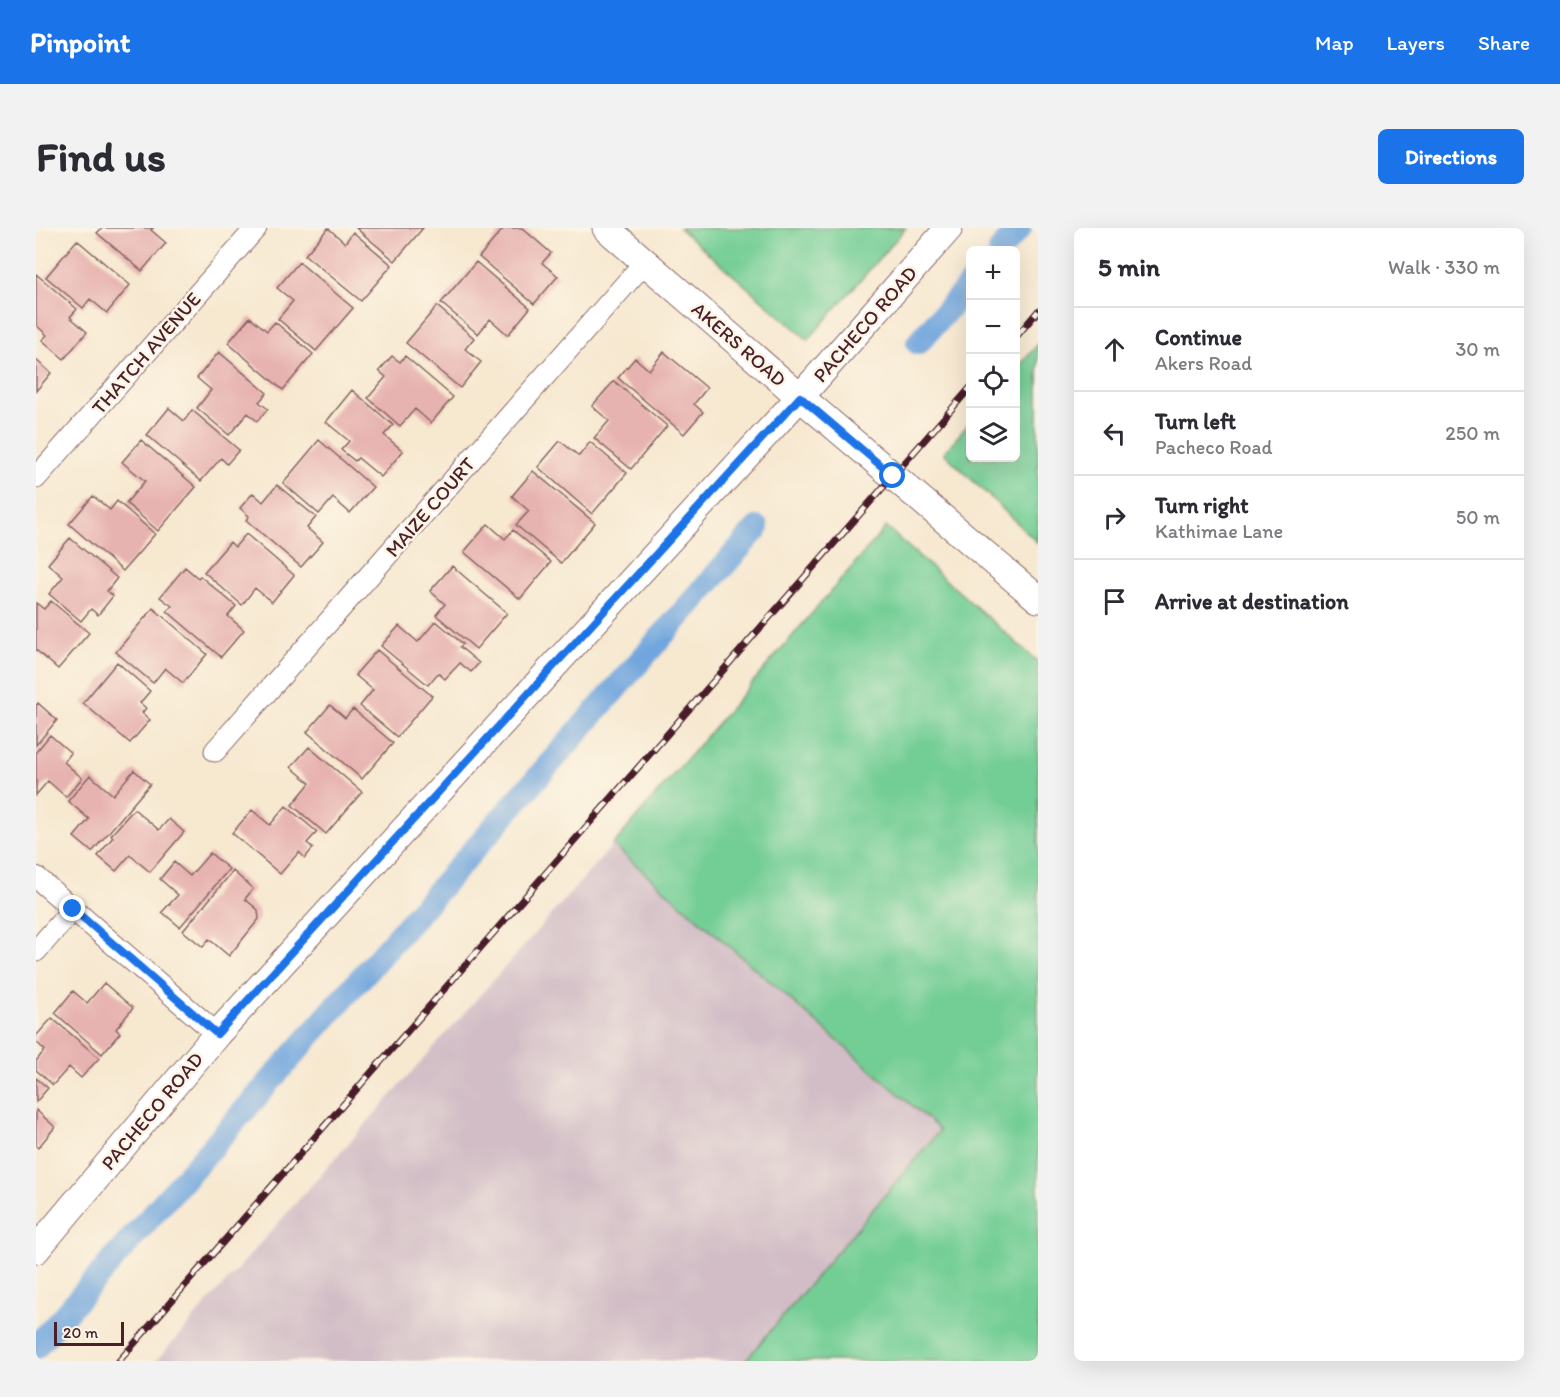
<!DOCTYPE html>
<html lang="en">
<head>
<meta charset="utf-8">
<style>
	body { margin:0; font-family:Itim,sans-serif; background:#f2f2f3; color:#2b2b33 }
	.controls { position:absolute; right:18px; top:18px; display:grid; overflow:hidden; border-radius:9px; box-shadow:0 6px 24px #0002 }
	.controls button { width:54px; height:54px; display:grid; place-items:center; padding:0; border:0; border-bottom:2px solid #e1e1e2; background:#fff; color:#2b2b33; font:30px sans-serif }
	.scale { position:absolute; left:18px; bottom:15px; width:70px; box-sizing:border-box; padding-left:6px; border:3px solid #4a1f2b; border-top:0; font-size:16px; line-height:21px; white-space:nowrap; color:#4a1f2b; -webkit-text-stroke:4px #fcf5e5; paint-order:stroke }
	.stop { position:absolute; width:18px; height:18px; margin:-14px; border:4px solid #1a73e8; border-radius:50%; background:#fff }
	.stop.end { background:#1a73e8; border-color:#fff; box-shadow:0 2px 6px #0008 }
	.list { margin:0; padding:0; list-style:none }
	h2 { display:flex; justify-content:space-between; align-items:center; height:78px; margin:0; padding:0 24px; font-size:26px }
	h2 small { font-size:20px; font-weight:400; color:#7c7c81 }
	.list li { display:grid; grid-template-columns:39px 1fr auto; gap:18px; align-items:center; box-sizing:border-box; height:84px; padding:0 24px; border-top:2px solid #e1e1e2 }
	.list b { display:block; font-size:22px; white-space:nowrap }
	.list p { margin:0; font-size:20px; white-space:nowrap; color:#7c7c81 }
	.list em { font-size:20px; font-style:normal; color:#7c7c81 }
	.icon { flex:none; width:33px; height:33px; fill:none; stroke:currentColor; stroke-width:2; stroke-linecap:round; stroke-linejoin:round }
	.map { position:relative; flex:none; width:1002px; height:1133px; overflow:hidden; border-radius:9px }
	header { display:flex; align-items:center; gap:36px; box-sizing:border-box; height:84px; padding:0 30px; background:#1a73e8; color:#fff }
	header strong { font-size:28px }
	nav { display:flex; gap:33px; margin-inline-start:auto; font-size:21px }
	.intro { display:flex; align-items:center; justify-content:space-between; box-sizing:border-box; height:144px; padding:0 36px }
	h1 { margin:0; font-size:42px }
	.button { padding:15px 27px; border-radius:9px; background:#1a73e8; color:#fff; font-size:21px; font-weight:700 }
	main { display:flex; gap:36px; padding:0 36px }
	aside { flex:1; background:#fff; border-radius:9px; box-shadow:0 6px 24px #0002 }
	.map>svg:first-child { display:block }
	.industrial { fill:#d2bdc6 }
	.green { fill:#73ce95; stroke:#5e7660; stroke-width:1.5 }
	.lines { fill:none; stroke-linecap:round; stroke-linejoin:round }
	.canal { stroke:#70a5dd; stroke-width:24 }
	.building { fill:#e7b3b0 }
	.minor-casing { stroke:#876565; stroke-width:23 }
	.tertiary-casing { stroke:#876565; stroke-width:29 }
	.minor { stroke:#fff; stroke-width:21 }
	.tertiary { stroke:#fff; stroke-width:27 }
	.rail-casing { stroke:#4a1f2b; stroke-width:7 }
	.rail { stroke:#fcf5e5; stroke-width:4.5; stroke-dasharray:14; stroke-linecap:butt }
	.route { stroke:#1a73e8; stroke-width:8 }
	.labels { text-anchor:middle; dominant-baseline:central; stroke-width:5; stroke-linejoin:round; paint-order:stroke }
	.street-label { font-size:20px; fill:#4a1f2b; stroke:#fcf5e5 }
</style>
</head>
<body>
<header>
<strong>Pinpoint</strong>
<nav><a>Map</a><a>Layers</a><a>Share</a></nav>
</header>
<div class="intro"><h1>Find us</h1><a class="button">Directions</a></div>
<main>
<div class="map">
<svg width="1002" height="1133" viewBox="0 0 1002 1133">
	<rect width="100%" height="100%" fill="#fcf5e5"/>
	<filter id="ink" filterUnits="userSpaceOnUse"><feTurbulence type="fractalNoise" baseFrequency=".0167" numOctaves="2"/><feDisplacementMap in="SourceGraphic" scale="12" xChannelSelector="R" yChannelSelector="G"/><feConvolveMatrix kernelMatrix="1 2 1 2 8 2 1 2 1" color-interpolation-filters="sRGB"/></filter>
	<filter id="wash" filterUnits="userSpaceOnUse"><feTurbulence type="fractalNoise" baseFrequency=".008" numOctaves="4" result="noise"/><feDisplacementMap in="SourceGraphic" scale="24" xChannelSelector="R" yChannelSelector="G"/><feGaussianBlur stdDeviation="1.35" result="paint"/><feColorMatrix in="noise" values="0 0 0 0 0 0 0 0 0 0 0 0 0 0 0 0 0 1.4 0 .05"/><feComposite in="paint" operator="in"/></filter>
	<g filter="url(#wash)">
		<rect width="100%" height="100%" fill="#f7e8d0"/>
		<path class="industrial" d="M 577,617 L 904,902 L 709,1133 L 120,1133 Z"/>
		<path class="green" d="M 643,0 L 870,0 L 772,112 Z
			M 1002,116 L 1002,315 L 908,225 L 934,194 L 934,230 L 980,230 L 980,142 Z
			M 850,299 L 1002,434 L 1002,1133 L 709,1133 L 904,902 L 577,617 Z"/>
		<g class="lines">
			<path class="canal" d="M 964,22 L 984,0
				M 882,115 L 934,56
				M 0,1119 L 721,300"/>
		</g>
		<g id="blocks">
			<path class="building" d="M 66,0 L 117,0 L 115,2 L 130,15 L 106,43 L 61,5 Z
				M 292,0 L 309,15 L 317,4 L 356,37 L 325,73 L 269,27 Z
				M 320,0 L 387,0 L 359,33 Z
				M 468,0 L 486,0 L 515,25 L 506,35 L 522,48 L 498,76 L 443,29 Z
				M 41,12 L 94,57 L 71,85 L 54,71 L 47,80 L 10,49 Z
				M 263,34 L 317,80 L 280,123 L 242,91 L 257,73 L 241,60 Z
				M 440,34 L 494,80 L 472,107 L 454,91 L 442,106 L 405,75 Z
				M 0,46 L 41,81 L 34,89 L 51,104 L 28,131 L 6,112 L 11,107 L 0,97 Z
				M 401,78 L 438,110 L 429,121 L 445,134 L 424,160 L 370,115 Z
				M 214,89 L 231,103 L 239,94 L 277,126 L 247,162 L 192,115 Z
				M 183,124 L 231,165 L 223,174 L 232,181 L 221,193 L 212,185 L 193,207 L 161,180 L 175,162 L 161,150 Z
				M 628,124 L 671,160 L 658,176 L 667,184 L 648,206 L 582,150 L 599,130 L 613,142 Z
				M 356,128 L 364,134 L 369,128 L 417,169 L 395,195 L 379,181 L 364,198 L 332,170 L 350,149 L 343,143 Z
				M 0,132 L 15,145 L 0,163 Z
				M 578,153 L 631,198 L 595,241 L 558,210 L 573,193 L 556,178 Z
				M 316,162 L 357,197 L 348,207 L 367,223 L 345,249 L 322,230 L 319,233 L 305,222 L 313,213 L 290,194 Z
				M 133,180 L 148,193 L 156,182 L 203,222 L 191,236 L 185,230 L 165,253 L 111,207 Z
				M 105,212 L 160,259 L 122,303 L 90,275 L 109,253 L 86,234 Z
				M 283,212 L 337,259 L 314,285 L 297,270 L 283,286 L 247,255 Z
				M 524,213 L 543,228 L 554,214 L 591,245 L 556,286 L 502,239 Z
				M 497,243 L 559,295 L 525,335 L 480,297 L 493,283 L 476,268 Z
				M 241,257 L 280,289 L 271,300 L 287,314 L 265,339 L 210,292 L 213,288 L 204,280 L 217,265 L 227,274 Z
				M 57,268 L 74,282 L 81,273 L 119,306 L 87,343 L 33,296 Z
				M 452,296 L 469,311 L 477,302 L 515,334 L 484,371 L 428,324 Z
				M 210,306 L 258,347 L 236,374 L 219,360 L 206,377 L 168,344 L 194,314 L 199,319 Z
				M 34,310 L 81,350 L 71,363 L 77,368 L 62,387 L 55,381 L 45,393 L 13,366 L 27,349 L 12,336 Z
				M 416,338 L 471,385 L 440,421 L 400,387 L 409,376 L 394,363 Z
				M 149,339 L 162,350 L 164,348 L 200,378 L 192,388 L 208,402 L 185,429 L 131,383 L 136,378 L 124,369 Z
				M 15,373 L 53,405 L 22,441 L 0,422 L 0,375 L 8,381 Z
				M 117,380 L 171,426 L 147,455 L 129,440 L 117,455 L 80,424 Z
				M 400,393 L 427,416 L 424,419 L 443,435 L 435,444 L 424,435 L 409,451 L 402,445 L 392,457 L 345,418 L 363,398 L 382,414 Z
				M 341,422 L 396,468 L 361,509 L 324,478 L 337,462 L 319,447 Z
				M 81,434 L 114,463 L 104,475 L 110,480 L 106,485 L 114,492 L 94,515 L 47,475 Z
				M 2,475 L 21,492 L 0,517 L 0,478 Z
				M 294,477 L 309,490 L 317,481 L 357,515 L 326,551 L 271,504 Z
				M 14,507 L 35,525 L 28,534 L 46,550 L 30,569 L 12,553 L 0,567 L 0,524 Z
				M 273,519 L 326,564 L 290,606 L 256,577 L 274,555 L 255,539 Z
				M 98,542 L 114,556 L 56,624 L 38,609 L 53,591 L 32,573 L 54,547 L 77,567 Z
				M 250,578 L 281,604 L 271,615 L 277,620 L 269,630 L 263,624 L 244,646 L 196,605 L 216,582 L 234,597 Z
				M 98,581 L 123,602 L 133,591 L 148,604 L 114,644 L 94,627 L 80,643 L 62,628 L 77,609 L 75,607 Z
				M 174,625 L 193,641 L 144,699 L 126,684 L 142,667 L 124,651 L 138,634 L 154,648 Z
				M 197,643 L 217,661 L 209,671 L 222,682 L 223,691 L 193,728 L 173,711 L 167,719 L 147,703 Z
				M 68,755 L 97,780 L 80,801 L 84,805 L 66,826 L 19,785 L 37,763 L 51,775 Z
				M 16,790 L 63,830 L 45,850 L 33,839 L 17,857 L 0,842 L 0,833 L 9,822 L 0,814 L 0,808 Z
				M 0,850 L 12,860 L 0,874 Z
				M 0,882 L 19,899 L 2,920 L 0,918 Z"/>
		</g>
	</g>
	<g filter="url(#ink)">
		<use href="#blocks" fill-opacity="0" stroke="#876565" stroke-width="1.5"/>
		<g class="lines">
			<g class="minor-casing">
				<path id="minor" d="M 0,250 L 220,0
					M 179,523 L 609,34
					M 0,649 L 181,806
					M 0,723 L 37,681"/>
			</g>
			<g class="tertiary-casing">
				<path id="tertiary" d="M 570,0 L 764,169 L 1002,371
					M 0,1022 L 181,806 L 764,169 L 913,0"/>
			</g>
			<use href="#minor" class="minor"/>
			<use href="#tertiary" class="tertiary"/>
			<g class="rail-casing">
				<path id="rail" d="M 980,109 L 1002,83
					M 83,1133 L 934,160"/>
			</g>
			<use href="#rail" class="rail"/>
		</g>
	</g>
	<g class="lines" filter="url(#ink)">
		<path class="route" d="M 37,681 L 181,806 L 764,169 L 857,248"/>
	</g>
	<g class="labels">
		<g class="street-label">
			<text transform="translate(829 96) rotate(-49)">PACHECO ROAD</text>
			<text transform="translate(703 116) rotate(41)">AKERS ROAD</text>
			<text transform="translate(110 125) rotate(-49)">THATCH AVENUE</text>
			<text transform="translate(394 279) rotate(-49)">MAIZE COURT</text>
			<text transform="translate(116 883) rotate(-50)">PACHECO ROAD</text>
		</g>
	</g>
</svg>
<div class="controls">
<button>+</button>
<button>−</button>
<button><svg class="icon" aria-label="locate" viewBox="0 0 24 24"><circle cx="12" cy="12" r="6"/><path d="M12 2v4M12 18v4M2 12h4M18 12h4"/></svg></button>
<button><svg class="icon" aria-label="layers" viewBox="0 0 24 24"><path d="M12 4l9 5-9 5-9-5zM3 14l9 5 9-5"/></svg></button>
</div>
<div class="scale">20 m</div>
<div class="stop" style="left:857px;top:248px"></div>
<div class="stop end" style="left:37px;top:681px"></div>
</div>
<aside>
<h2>5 min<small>Walk · 330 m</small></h2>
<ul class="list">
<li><svg class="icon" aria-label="ahead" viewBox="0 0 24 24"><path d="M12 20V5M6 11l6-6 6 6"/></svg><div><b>Continue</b><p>Akers Road</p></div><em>30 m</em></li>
<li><svg class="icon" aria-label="left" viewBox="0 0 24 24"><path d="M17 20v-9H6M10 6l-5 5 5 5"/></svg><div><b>Turn left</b><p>Pacheco Road</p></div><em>250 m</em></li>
<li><svg class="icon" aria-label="right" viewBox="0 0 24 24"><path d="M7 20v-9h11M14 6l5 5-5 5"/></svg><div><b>Turn right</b><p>Kathimae Lane</p></div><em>50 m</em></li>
<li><svg class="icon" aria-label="arrive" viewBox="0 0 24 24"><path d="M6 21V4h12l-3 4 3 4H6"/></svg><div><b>Arrive at destination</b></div></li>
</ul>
</aside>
</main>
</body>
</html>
